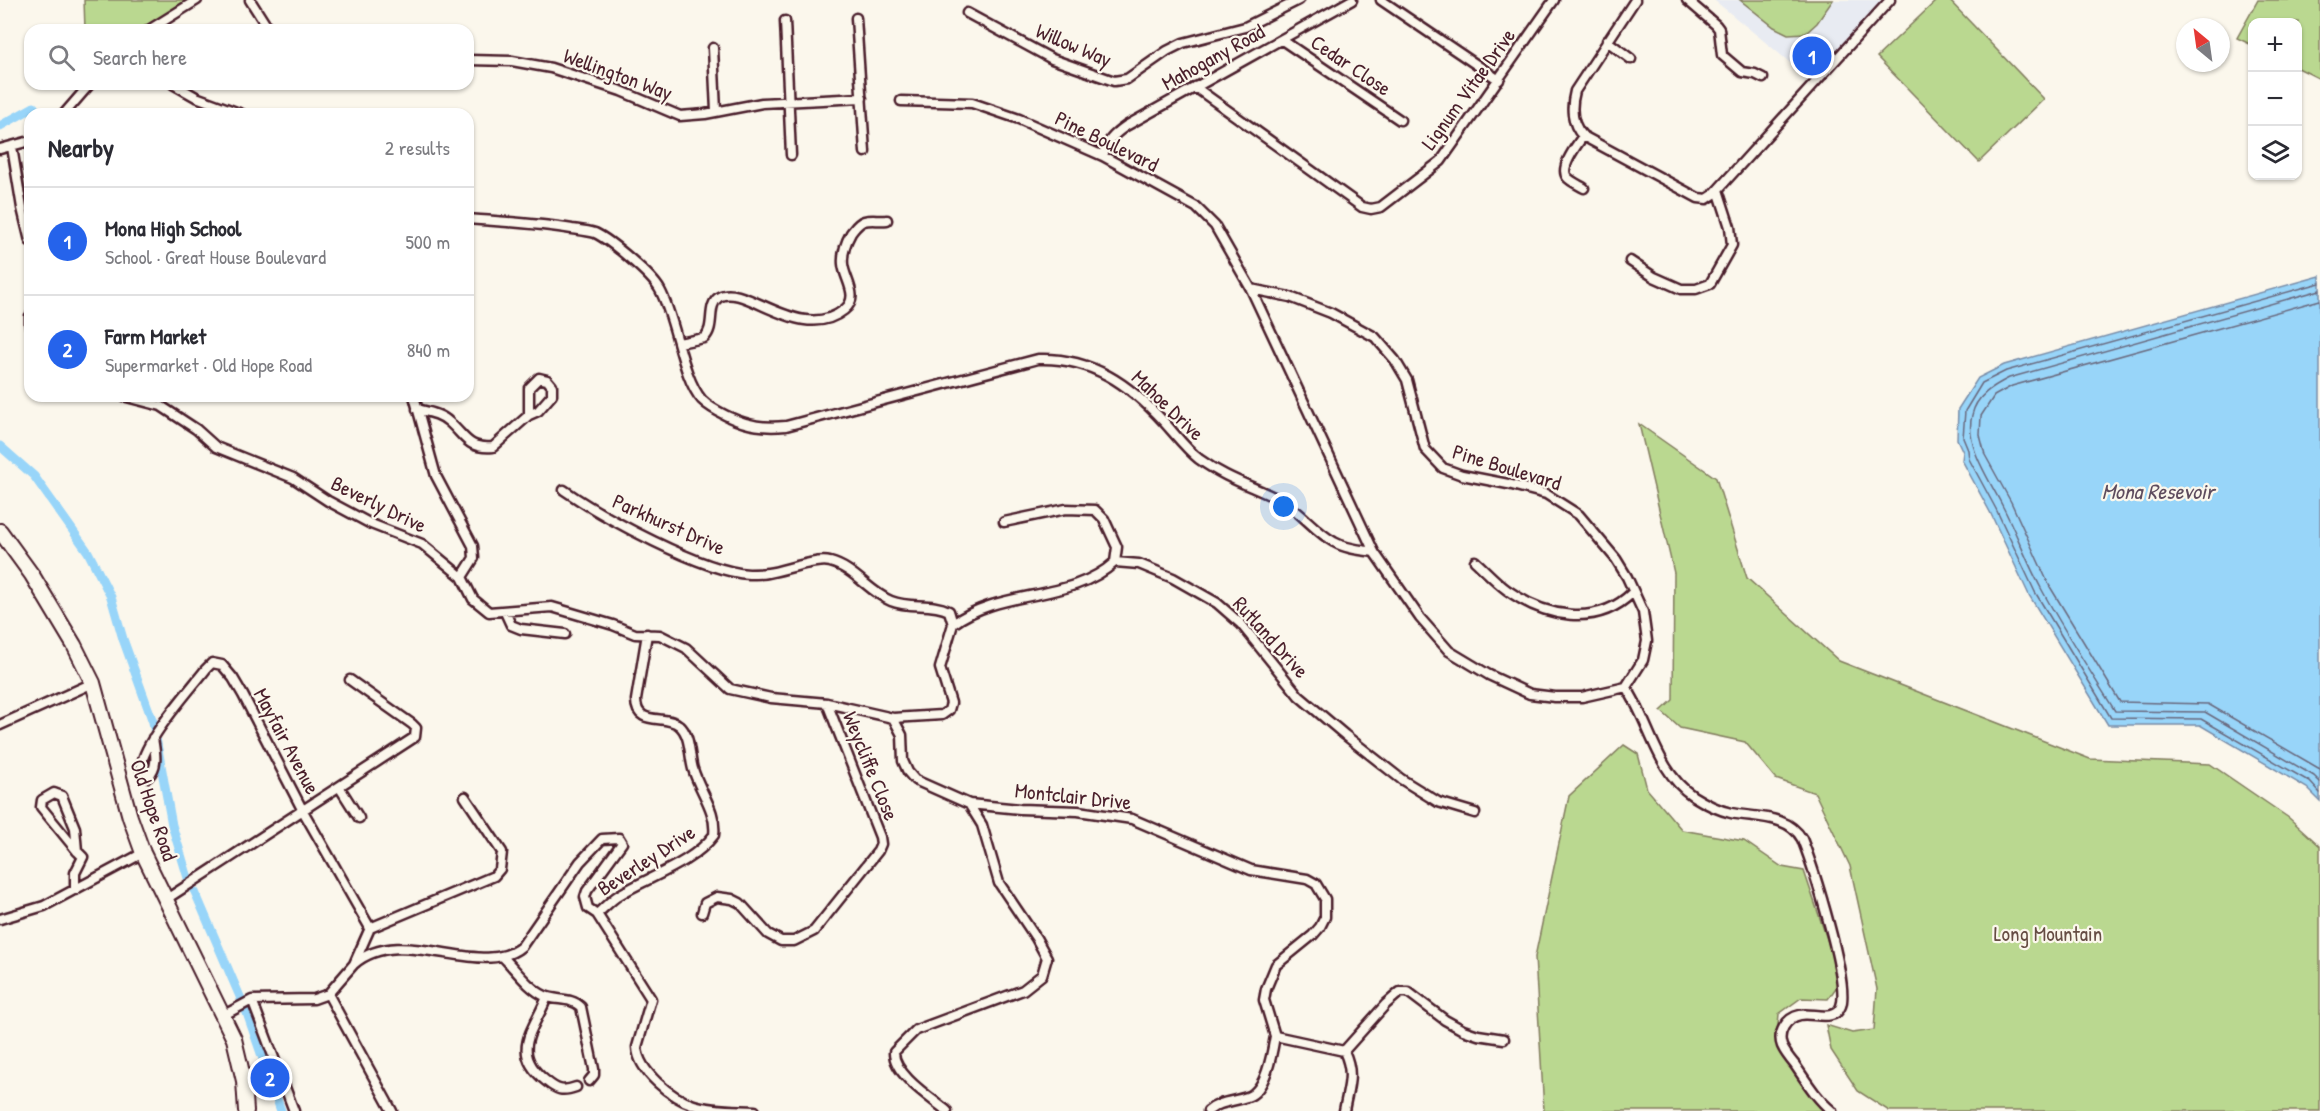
<!DOCTYPE html>
<html lang="en">
<head>
<meta charset="utf-8">
<style>
	body { margin:0; font-family:"Patrick Hand",sans-serif; background:#f2f2f3; color:#2b2b33 }
	.controls { position:absolute; right:18px; top:18px; display:grid; overflow:hidden; border-radius:12px; box-shadow:0 2px 4px #0004 }
	.controls button { width:54px; height:54px; display:grid; place-items:center; padding:0; border:0; border-bottom:2px solid #e1e1e2; background:#fff; color:#2b2b33; font:30px sans-serif }
	.compass { position:absolute; left:2176px; top:18px; width:54px; height:54px; border-radius:50%; background:#fff; box-shadow:0 2px 4px #0004; rotate:331deg }
	.you { position:absolute; left:1284px; top:507px; width:21px; height:21px; margin:-15px; border:4px solid #fff; border-radius:50%; background:#1a73e8; box-shadow:0 0 0 9px #1a73e833 }
	.badge { display:grid; place-items:center; width:39px; height:39px; border-radius:50%; background:#2563eb; color:#fff; font-size:20px; font-weight:700 }
	.pin { position:absolute; translate:-50% -50%; border:3px solid #fff; box-shadow:0 2px 6px #0006 }
	.list { margin:0; padding:0; list-style:none }
	h2 { display:flex; justify-content:space-between; align-items:center; height:78px; margin:0; padding:0 24px; font-size:26px }
	h2 small { font-size:20px; font-weight:400; color:#7c7c81 }
	.list li { display:grid; grid-template-columns:39px 1fr auto; gap:18px; align-items:center; box-sizing:border-box; height:108px; padding:0 24px; border-top:2px solid #e1e1e2 }
	.list b { display:block; font-size:22px; white-space:nowrap }
	.list p { margin:0; font-size:20px; white-space:nowrap; color:#7c7c81 }
	.list em { font-size:20px; font-style:normal; color:#7c7c81 }
	.icon { flex:none; width:33px; height:33px; fill:none; stroke:currentColor; stroke-width:2; stroke-linecap:round; stroke-linejoin:round }
	.map { position:relative; flex:none; width:2320px; height:1111px; overflow:hidden }
	.search { position:absolute; background:#fff; box-shadow:0 2px 4px #0004; left:24px; top:24px; width:450px; height:66px; display:flex; align-items:center; gap:15px; box-sizing:border-box; padding:0 21px; border-radius:18px; color:#7c7c81; font-size:22px }
	.panel { position:absolute; background:#fff; box-shadow:0 2px 4px #0004; left:24px; top:108px; width:450px; height:294px; border-radius:18px }
	.map>svg:first-child { display:block }
	.built { fill:#e8ebf2 }
	.green { fill:#bad890; stroke:#827c5e; stroke-width:1.5 }
	.water { fill:#98d5f9; stroke:#798ca7; stroke-width:1.5 }
	.lines { fill:none; stroke-linecap:round; stroke-linejoin:round }
	.shore { stroke:#69687d; stroke-width:1.5 }
	.canal { stroke:#98d5f9; stroke-width:9 }
	.minor-casing { stroke:#4a1f2b; stroke-width:13 }
	.primary-casing { stroke:#4a1f2b; stroke-width:18 }
	.minor { stroke:#fbf7ec; stroke-width:8 }
	.primary { stroke:#fbf7ec; stroke-width:14 }
	.labels { text-anchor:middle; dominant-baseline:central; stroke-width:4.5; stroke-linejoin:round; paint-order:stroke }
	.street-label { font-size:21px; fill:#4a1f2b; stroke:#fbf7ec }
	.park-label { font-size:21px; fill:#664d44; stroke:#fbf7ec }
	.water-label { font-size:22px; font-style:italic; fill:#5e4c5e; stroke:#fbf7ec }
</style>
</head>
<body>
<div class="map">
<svg width="2320" height="1111" viewBox="0 0 2320 1111">
	<rect width="100%" height="100%" fill="#fbf7ec"/>
	<filter id="ink" filterUnits="userSpaceOnUse"><feTurbulence type="fractalNoise" baseFrequency=".0167" numOctaves="2"/><feDisplacementMap in="SourceGraphic" scale="12" xChannelSelector="R" yChannelSelector="G"/><feConvolveMatrix kernelMatrix="1 2 1 2 8 2 1 2 1" color-interpolation-filters="sRGB"/></filter>
	<g filter="url(#ink)">
		<path class="built" d="M 1714,0 L 1890,0 L 1816,84 Z"/>
		<path class="green" d="M 84,0 L 188,0 L 142,30 L 85,30 Z
			M 1740,0 L 1833,0 L 1817,23 L 1806,33 L 1788,34 L 1774,27 Z
			M 1937,0 L 1949,0 L 2044,99 L 1979,162 L 1877,57 Z
			M 2258,0 L 2320,0 L 2320,79 L 2298,68 L 2298,22 L 2252,22 L 2252,45 L 2237,38 Z
			M 1639,424 L 1716,478 L 1747,578 L 1839,661 L 2090,759 L 2210,764 L 2289,818 L 2320,846 L 2320,1111 L 1889,1111 L 1858,1091 L 1831,1050 L 1826,1025 L 1852,1033 L 1874,1030 L 1877,989 L 1850,866 L 1815,793 L 1776,779 L 1745,742 L 1680,728 L 1661,711 L 1673,700 L 1674,573 Z
			M 1624,745 L 1638,754 L 1647,789 L 1682,830 L 1744,841 L 1782,867 L 1804,871 L 1835,963 L 1838,985 L 1828,999 L 1801,998 L 1779,1014 L 1777,1036 L 1823,1111 L 1544,1111 L 1535,957 L 1569,796 Z"/>
		<path class="water" d="M 2320,276 L 2320,801 L 2307,788 L 2200,725 L 2108,725 L 2029,595 L 1990,512 L 1962,460 L 1963,452 L 1957,439 L 1958,409 L 1978,378 L 2004,365 Z"/>
		<g class="lines">
			<path class="shore" d="M 2320,283 L 2006,371 L 1982,383 L 1965,411 L 1963,438 L 1968,450 L 1969,459 L 1996,509 L 2035,592 L 2111,718 L 2201,719 L 2310,782 L 2320,793
				M 2320,290 L 2009,378 C 1993,386 1976,396 1972,415 C 1964,446 1990,480 2003,507 C 2017,534 2027,563 2042,590 C 2064,631 2090,671 2115,711 L 2205,712 L 2314,776 L 2320,782
				M 2320,300 L 2012,386 L 1994,396 L 1981,416 L 1980,435 L 1985,455 L 2011,502 L 2049,585 L 2120,702 L 2208,704 L 2320,769"/>
			<path class="canal" d="M 0,126 L 34,107
				M 0,446 L 34,476 L 88,552 L 111,597 L 123,639 L 153,722 L 172,825 L 188,878
				M 195,892 L 247,1013 L 281,1111"/>
			<g class="minor-casing">
				<path id="minor" d="M 250,0 L 269,30
					M 1381,0 L 1499,80
					M 1635,0 L 1575,91 C 1571,106 1571,124 1583,136 L 1698,198 L 1707,199 L 1713,195 L 1890,0
					M 1687,0 L 1716,25 L 1719,29 L 1722,55 L 1742,72 L 1755,74 L 1763,78
					M 967,13 L 1052,59 L 1114,81 L 1127,79 L 1167,51 L 1183,43 L 1245,27 L 1299,0
					M 856,18 L 865,152
					M 785,21 L 791,155
					M 149,30 L 197,0
					M 1282,40 L 1400,120
					M 1607,41 L 1631,59
					M 713,48 L 716,111
					M 468,60 L 512,61 L 551,68 L 621,91 L 680,116 L 705,114 L 762,103 L 862,98
					M 173,84 L 196,97 L 242,114
					M 1195,87 L 1362,207 L 1371,209 L 1381,207 L 1441,161 L 1554,0
					M 901,101 L 972,103 L 1019,119 L 1103,156 L 1196,207 L 1215,226 L 1251,289 L 1374,552 L 1420,618 L 1449,651 L 1489,675 L 1530,694 L 1555,697 L 1582,697 L 1626,687 L 1643,660 L 1647,641 L 1643,612 L 1627,577 L 1616,559 L 1579,515 L 1546,494 L 1508,484 L 1462,475 L 1443,468 L 1425,449 L 1407,380 L 1395,360 L 1375,337 L 1331,313 L 1290,297 L 1251,289
					M 64,114 L 90,84
					M 1583,136 C 1578,144 1559,167 1567,177 C 1570,181 1579,185 1584,188
					M 12,147 L 22,208 L 30,241
					M 0,149 L 30,141
					M 1103,156 C 1107,141 1113,135 1126,126 L 1352,0
					M 468,219 C 503,222 538,223 572,229 C 579,230 588,231 595,233 C 610,240 652,275 660,290 C 676,319 682,378 702,400 C 710,408 719,412 729,417 C 749,426 764,428 786,426 L 1038,359 C 1091,357 1129,384 1164,422 C 1175,434 1186,449 1199,459 C 1225,478 1252,486 1280,500 C 1301,511 1314,531 1334,542 C 1346,549 1361,550 1374,552
					M 1630,261 L 1654,277 L 1681,289 L 1696,289 L 1710,284 L 1732,245 L 1730,227 L 1718,190
					M 30,316 L 30,327
					M 679,343 L 704,338 C 716,327 706,306 719,297 C 744,281 800,345 844,310 C 861,297 844,279 843,264 C 842,253 846,242 851,233 C 855,228 858,223 864,221 C 871,219 879,221 887,220
					M 123,396 L 161,406 L 196,429 L 216,447 L 293,478 L 328,501 L 371,524 L 422,544 L 462,577 L 473,599 L 489,612 L 552,607 L 613,625 L 635,634 L 660,635 L 686,648 L 730,689 L 771,698 L 827,703 L 893,718 L 902,735 L 903,761 L 908,772 L 915,780 L 969,804 L 1020,809 L 1078,811 L 1132,819 L 1251,870 L 1307,879 L 1316,884 L 1325,899 L 1325,917 L 1320,927 L 1313,935 L 1276,965 L 1266,989 L 1264,1000 L 1275,1036 L 1344,1051 C 1355,1075 1348,1087 1344,1111
					M 414,396 L 436,476 L 473,546 L 474,558 L 462,577
					M 417,409 C 429,412 441,414 449,422 C 466,437 467,449 493,447 L 529,415 L 529,388 L 539,378 L 547,380 L 552,386 L 552,395 L 538,411 L 529,415
					M 564,490 C 603,517 703,572 749,574 C 755,574 762,574 768,573 C 783,571 816,558 830,562 C 854,568 869,592 891,601 C 910,609 931,602 949,611 L 953,624 L 940,668 L 951,703 L 949,710 L 942,715 L 893,718
					M 1004,522 L 1066,509 L 1095,510 L 1104,519 L 1117,547 L 1115,562
					M 1475,561 C 1486,571 1496,582 1507,590 C 1545,617 1596,628 1632,593
					M 505,612 L 511,625 L 521,629 L 565,634
					M 953,624 C 1001,588 1070,603 1115,562 L 1139,564 L 1173,578 L 1217,603 L 1241,624 L 1299,696 L 1345,735 L 1401,779 L 1438,802 L 1475,813
					M 1626,687 C 1650,722 1656,771 1693,796 C 1704,803 1718,810 1731,813 C 1755,818 1788,814 1802,839 C 1813,867 1850,982 1841,1006 C 1835,1023 1812,1012 1800,1015 C 1786,1018 1777,1033 1782,1046 C 1785,1053 1790,1059 1795,1065 C 1806,1081 1817,1099 1832,1111
					M 0,725 L 93,683
					M 153,738 C 155,752 159,766 148,777 L 142,774 C 133,752 191,689 206,669 L 212,663 L 222,665 L 233,678 L 243,695 L 303,811 L 370,928
					M 340,788 L 359,818
					M 75,890 L 75,873 L 83,857 L 77,851 L 41,807 L 42,800 L 54,793 L 62,796 L 75,828 L 77,851
					M 165,900 L 415,737 L 416,728 L 412,724 L 350,680
					M 702,913 L 705,903 L 717,897 L 732,899 L 740,903 L 768,934 L 781,941 L 794,941 L 814,931 L 878,851 L 881,844 L 880,837 L 827,703
					M 597,914 L 651,999 L 637,1047 C 638,1071 671,1098 694,1105 C 713,1111 735,1110 755,1111
					M 0,919 L 44,906 L 143,853
					M 503,957 C 515,969 529,989 545,996 C 557,1001 571,997 581,1007 L 594,1069 L 594,1075 L 589,1081
					M 354,964 C 402,922 482,981 522,946 L 580,862 L 602,839 L 619,838 L 622,843 L 587,891 L 585,897 L 588,908 L 597,914 C 604,908 611,900 619,895 C 650,876 692,864 714,835 C 717,811 700,792 693,769 C 689,756 691,735 679,725 C 665,714 636,727 636,700 L 647,634
					M 328,994 L 392,1111
					M 547,997 C 534,1030 509,1052 546,1081 C 557,1090 562,1092 576,1087
					M 252,1000 L 294,1111
					M 224,1015 L 252,1000 L 314,999 L 328,994 L 354,964 L 370,928 L 494,876 L 500,869 L 502,852 L 465,797
					M 1344,1051 L 1386,1004 L 1400,992 L 1408,992 L 1445,1020 L 1463,1030 L 1478,1035 L 1504,1039
					M 947,1111 C 931,1098 893,1074 894,1052 L 916,1030 L 1023,990 L 1042,975 L 1047,958 L 1036,938 L 999,883 L 982,825 L 969,804
					M 1208,1111 C 1220,1101 1232,1102 1247,1097 C 1266,1091 1272,1054 1275,1036"/>
			</g>
			<g class="primary-casing">
				<path id="primary" d="M 0,531 L 32,575 L 74,645 L 93,683 L 130,817 L 143,853 L 234,1039 L 244,1081 L 246,1111"/>
			</g>
			<use href="#minor" class="minor"/>
			<use href="#primary" class="primary"/>
		</g>
	</g>
	<g class="labels">
		<g class="street-label">
			<text transform="translate(1074 45) rotate(23)">Willow Way</text>
			<text transform="translate(1213 57) rotate(-29)">Mahogany Road</text>
			<text transform="translate(1351 65) rotate(34)">Cedar Close</text>
			<text transform="translate(618 74) rotate(20)">Wellington Way</text>
			<text transform="translate(1468 89) rotate(-54)">Lignum Vitae Drive</text>
			<text transform="translate(1107 141) rotate(26)">Pine Boulevard</text>
			<text transform="translate(1168 405) rotate(44)">Mahoe Drive</text>
			<text transform="translate(1507 467) rotate(17)">Pine Boulevard</text>
			<text transform="translate(379 504) rotate(26)">Beverly Drive</text>
			<text transform="translate(669 524) rotate(24)">Parkhurst Drive</text>
			<text transform="translate(1271 637) rotate(48)">Rutland Drive</text>
			<text transform="translate(287 741) rotate(62)">Mayfair Avenue</text>
			<text transform="translate(871 766) rotate(68)">Weycliffe Close</text>
			<text transform="translate(1073 796) rotate(6)">Montclair Drive</text>
			<text transform="translate(154 810) rotate(71)">Old Hope Road</text>
			<text transform="translate(646 860) rotate(-33)">Beverley Drive</text>
		</g>
		<g class="park-label">
			<text x="2048" y="933">Long Mountain</text>
		</g>
		<g class="water-label">
			<text x="2158" y="491">Mona Resevoir</text>
		</g>
	</g>
</svg>
<div class="controls">
<button>+</button>
<button>−</button>
<button><svg class="icon" aria-label="layers" viewBox="0 0 24 24"><path d="M12 4l9 5-9 5-9-5zM3 14l9 5 9-5"/></svg></button>
</div>
<svg class="compass" viewBox="-18 -18 36 36"><path d="M0-13l5 13h-10z" fill="#e53935"/><path d="M0 13l5-13h-10z" fill="#7c7c81"/></svg>
<div class="you"></div>
<div class="pin badge" style="left:1812px;top:56px">1</div>
<div class="pin badge" style="left:270px;top:1078px">2</div>
<div class="search"><svg class="icon" aria-label="search" viewBox="0 0 24 24"><circle cx="10" cy="10" r="6"/><path d="M15 15l6 6"/></svg>Search here</div>
<section class="panel">
<h2>Nearby<small>2 results</small></h2>
<ul class="list">
<li><span class="badge">1</span><div><b>Mona High School</b><p>School · Great House Boulevard</p></div><em>500 m</em></li>
<li><span class="badge">2</span><div><b>Farm Market</b><p>Supermarket · Old Hope Road</p></div><em>840 m</em></li>
</ul>
</section>
</div>
</body>
</html>
